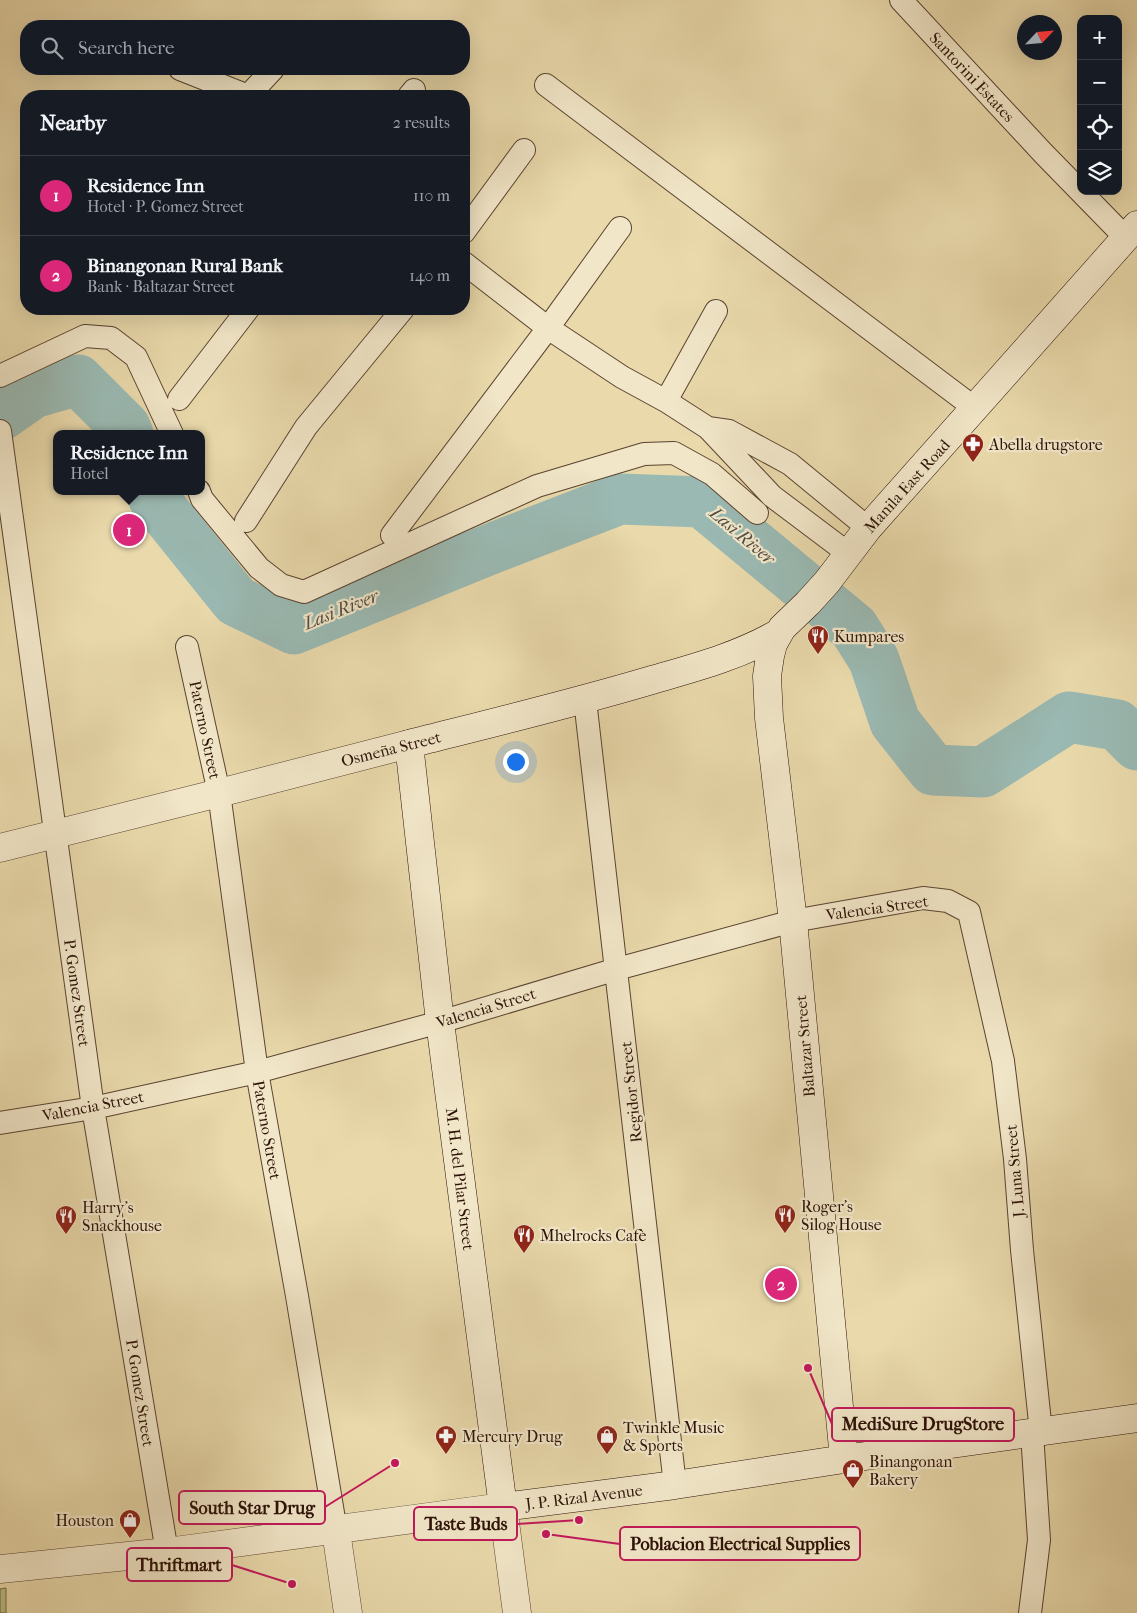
<!DOCTYPE html>
<html lang="en">
<head>
<meta charset="utf-8">
<style>
	body { margin:0; font-family:"IM FELL French Canon",serif; background:#20242c; color:#f1f3f6 }
	.controls { position:absolute; right:15px; top:15px; display:grid; overflow:hidden; border-radius:10px; box-shadow:0 5px 20px #0002 }
	.controls button { width:45px; height:45px; display:grid; place-items:center; padding:0; border:0; border-bottom:1px solid #363941; background:#171b24; color:#f1f3f6; font:25px sans-serif }
	.compass { position:absolute; left:1017px; top:15px; width:45px; height:45px; border-radius:50%; background:#171b24; box-shadow:0 5px 20px #0002; rotate:64deg }
	.you { position:absolute; left:515px; top:761px; width:18px; height:18px; margin:-12px; border:4px solid #fff; border-radius:50%; background:#1a73e8; box-shadow:0 0 0 8px #1a73e833 }
	.badge { display:grid; place-items:center; width:32px; height:32px; border-radius:50%; background:#db2777; color:#fff; font-size:16px; font-weight:700 }
	.pin { position:absolute; translate:-50% -50%; border:2px solid #fff; box-shadow:0 1px 5px #0006 }
	.popup { position:absolute; left:53px; top:430px; width:152px; height:65px; box-sizing:border-box; display:grid; place-content:center; border-radius:10px; background:#171b24; filter:drop-shadow(0 1px 4px #0005); font-size:16px; white-space:nowrap; color:#9ea1a6 }
	.popup b { font-size:19px; color:#f1f3f6 }
	.popup::after { content:''; position:absolute; left:50%; top:100%; margin-left:-10px; border:10px solid transparent; border-top-color:#171b24 }
	.list { margin:0; padding:0; list-style:none }
	h2 { display:flex; justify-content:space-between; align-items:center; height:65px; margin:0; padding:0 20px; font-size:21px }
	h2 small { font-size:16px; font-weight:400; color:#9ea1a6 }
	.list li { display:grid; grid-template-columns:32px 1fr auto; gap:15px; align-items:center; box-sizing:border-box; height:80px; padding:0 20px; border-top:1px solid #363941 }
	.list b { display:block; font-size:19px; white-space:nowrap }
	.list p { margin:0; font-size:16px; white-space:nowrap; color:#9ea1a6 }
	.list em { font-size:16px; font-style:normal; color:#9ea1a6 }
	.icon { flex:none; width:28px; height:28px; fill:none; stroke:currentColor; stroke-width:2; stroke-linecap:round; stroke-linejoin:round }
	.map { position:relative; flex:none; width:1137px; height:1613px; overflow:hidden }
	.search { position:absolute; background:#171b24; box-shadow:0 5px 20px #0002; left:20px; top:20px; width:450px; height:55px; display:flex; align-items:center; gap:12px; box-sizing:border-box; padding:0 18px; border-radius:20px; color:#9ea1a6; font-size:19px }
	.panel { position:absolute; background:#171b24; box-shadow:0 5px 20px #0002; left:20px; top:90px; width:450px; height:225px; border-radius:20px }
	.map>svg:first-child { display:block }
	.green { fill:#bbbe85; stroke:#746846 }
	.lines { fill:none; stroke-linecap:round; stroke-linejoin:round }
	.river { stroke:#9ab9b2; stroke-width:51 }
	.minor-casing { stroke:#5b4330; stroke-width:24 }
	.tertiary-casing { stroke:#5b4330; stroke-width:29 }
	.secondary-casing { stroke:#2c1107; stroke-width:29 }
	.minor { stroke:#f1e6c8; stroke-width:22 }
	.tertiary { stroke:#f1e6c8; stroke-width:28 }
	.secondary { stroke:#f1e6c8; stroke-width:28 }
	.labels { text-anchor:middle; dominant-baseline:central; stroke-width:4.5; stroke-linejoin:round; paint-order:stroke }
	.street-label { font-size:16px; fill:#2c1107; stroke:#f1e6c8 }
	.poi-label { font-size:16px; fill:#2c1107; stroke:#f1e6c8; text-anchor:start }
	.water-label { font-size:18px; font-style:italic; fill:#524c43; stroke:#f1e6c8 }
	.leader { fill:none; stroke:#c2185b; stroke-width:2 }
	.callout-dot { fill:#c2185b; stroke:#f1e6c8; stroke-width:2 }
	.callout { fill:#f1e6c8; stroke:#c2185b; stroke-width:2 }
	.callout-label { font-size:18px; text-anchor:middle; font-weight:bold; fill:#2c1107 }
</style>
</head>
<body>
<div class="map">
<svg width="1137" height="1613" viewBox="0 0 1137 1613">
	<rect width="100%" height="100%" fill="#e9d9ab"/>
	<filter id="stains"><feTurbulence type="fractalNoise" baseFrequency=".004" numOctaves="4"/><feColorMatrix values="0 0 0 0 .2 0 0 0 0 .09 0 0 0 0 .02 0 0 0 .5 -.17"/></filter>
	<radialGradient id="worn" r=".72"><stop offset=".6" stop-color="#630" stop-opacity="0"/><stop offset="1" stop-color="#630" stop-opacity=".3"/></radialGradient>
	<path class="green" d="M 6,1588 L 6,1613 L 0,1613 L 0,1589 Z"/>
	<g class="lines">
		<path class="river" d="M 0,416 L 33,393 L 78,380 L 125,427 L 128,434
			M 151,491 L 154,499 L 236,601 L 294,629 L 493,548 L 620,499 L 702,502 L 854,628 L 874,660 L 895,722 L 933,770 L 983,772 L 1069,717 L 1117,725 L 1137,745"/>
		<g class="minor-casing">
			<path id="minor" d="M 901,0 L 1043,153 L 1125,237
				M 180,69 L 248,96
				M 546,85 L 976,409
				M 248,96 L 273,69
				M 409,96 L 414,90
				M 464,232 L 524,150
				M 464,263 L 548,328 L 622,377 L 666,401 L 708,428 L 772,496 L 849,554
				M 0,376 L 85,336 L 111,338 L 136,357 L 172,434
				M 179,399 L 248,309
				M 666,401 L 716,311
				M 708,428 L 729,431 L 790,464 L 868,528
				M 0,431 L 93,1108 L 167,1552
				M 199,491 L 202,499 L 259,568 L 281,585 L 304,592 L 537,486 L 644,454 L 674,453 L 712,474 L 757,513
				M 246,521 L 306,427 L 403,309
				M 392,535 L 548,328 L 620,228
				M 187,647 L 219,793 L 257,1072 L 297,1296 L 336,1531
				M 585,700 L 675,1485
				M 0,1123 L 93,1108 L 257,1072 L 440,1022 L 617,969 L 793,921 L 923,898 L 948,901 L 969,912 L 1003,1061 L 1015,1159 L 1022,1250 L 1041,1432
				M 1030,1613 L 1039,1540 L 1032,1433"/>
		</g>
		<g class="tertiary-casing">
			<path id="tertiary" d="M 0,848 L 219,793 L 409,744
				M 336,1531 L 348,1613
				M 0,1569 L 167,1552 L 503,1507 L 517,1613"/>
		</g>
		<g class="secondary-casing">
			<path id="secondary" d="M 777,634 C 734,658 693,668 645,682 C 567,705 488,724 409,744 L 440,1022 L 503,1507 L 675,1485 L 844,1459 L 1137,1418
				M 844,1459 L 793,921 L 769,718 L 767,676 L 770,656 L 773,644 L 782,628 L 808,603 L 827,582 L 868,528 L 1137,225"/>
		</g>
		<use href="#minor" class="minor"/>
		<use href="#tertiary" class="tertiary"/>
		<use href="#secondary" class="secondary"/>
	</g>
	<defs>
		<g id="pharmacy-pin" transform="scale(1.125)"><path d="M0 17L-7.5 6A9.5 9.5 0 1 1 7.5 6Z" fill="#8f2418" stroke="#f1e6c8"/><path d="M-2-6h4v4h4v4h-4v4h-4v-4h-4v-4h4Z" fill="#fff"/></g>
		<g id="restaurant-pin" transform="scale(1.125)"><path d="M0 17L-7.5 6A9.5 9.5 0 1 1 7.5 6Z" fill="#8f2418" stroke="#f1e6c8"/><path d="M-5-6h1v4h1v-4h1v4h1v-4h1v5L-1.5 .5V6h-2V.5L-5-1ZM5-6V6H3V1.5H1.5Q1.5-4 5-6Z" fill="#fff"/></g>
		<g id="shop-pin" transform="scale(1.125)"><path d="M0 17L-7.5 6A9.5 9.5 0 1 1 7.5 6Z" fill="#8f2418" stroke="#f1e6c8"/><path d="M-5-2.5h2.3a2.7 3.5 0 0 1 5.4 0H5L5.5 6h-11ZM-1.5-2.5h3a1.5 2.3 0 0 0-3 0Z" fill="#fff"/></g>
	</defs>
	<g fill-rule="evenodd">
		<use href="#pharmacy-pin" x="973" y="444"/>
		<use href="#restaurant-pin" x="818" y="636"/>
		<use href="#restaurant-pin" x="785" y="1215"/>
		<use href="#restaurant-pin" x="66" y="1216"/>
		<use href="#restaurant-pin" x="524" y="1235"/>
		<use href="#pharmacy-pin" x="446" y="1436"/>
		<use href="#shop-pin" x="607" y="1436"/>
		<use href="#shop-pin" x="853" y="1470"/>
		<use href="#shop-pin" x="130" y="1520"/>
	</g>
	<g class="labels">
		<g class="street-label">
			<text transform="translate(972 77) rotate(47)">Santorini Estates</text>
			<text transform="translate(907 486) rotate(-48)">Manila East Road</text>
			<text transform="translate(205 730) rotate(78)">Paterno Street</text>
			<text transform="translate(391 749) rotate(-14)">Osmeña Street</text>
			<text transform="translate(877 908) rotate(-8)">Valencia Street</text>
			<text transform="translate(77 993) rotate(82)">P. Gomez Street</text>
			<text transform="translate(486 1008) rotate(-17)">Valencia Street</text>
			<text transform="translate(805 1046) rotate(-95)">Baltazar Street</text>
			<text transform="translate(631 1092) rotate(-96)">Regidor Street</text>
			<text transform="translate(93 1106) rotate(-11)">Valencia Street</text>
			<text transform="translate(267 1130) rotate(80)">Paterno Street</text>
			<text transform="translate(1015 1171) rotate(-95)">J. Luna Street</text>
			<text transform="translate(460 1179) rotate(83)">M. H. del Pilar Street</text>
			<text transform="translate(140 1393) rotate(81)">P. Gomez Street</text>
			<text transform="translate(584 1497) rotate(-7)">J. P. Rizal Avenue</text>
		</g>
		<g class="poi-label">
			<text x="989" y="444">Abella drugstore</text>
			<text x="834" y="636">Kumpares</text>
			<text x="801" y="1206">Roger's<tspan x="801" dy="18">Silog House</tspan></text>
			<text x="82" y="1207">Harry's<tspan x="82" dy="18">Snackhouse</tspan></text>
			<text x="540" y="1235">Mhelrocks Cafè</text>
			<text x="623" y="1427">Twinkle Music<tspan x="623" dy="18">&amp; Sports</tspan></text>
			<text x="462" y="1436">Mercury Drug</text>
			<text x="869" y="1461">Binangonan<tspan x="869" dy="18">Bakery</tspan></text>
			<text x="114" y="1520" text-anchor="end">Houston</text>
		</g>
		<g class="water-label">
			<text transform="translate(742 536) rotate(40)">Lasi River</text>
			<text transform="translate(341 610) rotate(-22)">Lasi River</text>
		</g>
	</g>
	<path class="leader" d="M808 1368L832 1424M395 1463L325 1507M579 1520L517 1524M546 1534L620 1544M292 1584L232 1565"/>
	<g class="callout-dot">
		<circle cx="808" cy="1368" r="5"/>
		<circle cx="395" cy="1463" r="5"/>
		<circle cx="579" cy="1520" r="5"/>
		<circle cx="546" cy="1534" r="5"/>
		<circle cx="292" cy="1584" r="5"/>
	</g>
	<g class="callout">
		<rect x="832" y="1408" width="182" height="33" rx="5"/>
		<rect x="179" y="1491" width="146" height="33" rx="5"/>
		<rect x="414" y="1507" width="103" height="33" rx="5"/>
		<rect x="620" y="1527" width="240" height="33" rx="5"/>
		<rect x="127" y="1548" width="105" height="33" rx="5"/>
	</g>
	<g class="callout-label">
		<text x="923" y="1430">MediSure DrugStore</text>
		<text x="252" y="1514">South Star Drug</text>
		<text x="466" y="1530">Taste Buds</text>
		<text x="740" y="1550">Poblacion Electrical Supplies</text>
		<text x="179" y="1571">Thriftmart</text>
	</g>
	<rect width="100%" height="100%" filter="url(#stains)"/>
	<rect width="100%" height="100%" fill="url(#worn)"/>
</svg>
<div class="controls">
<button>+</button>
<button>−</button>
<button><svg class="icon" aria-label="locate" viewBox="0 0 24 24"><circle cx="12" cy="12" r="6"/><path d="M12 2v4M12 18v4M2 12h4M18 12h4"/></svg></button>
<button><svg class="icon" aria-label="layers" viewBox="0 0 24 24"><path d="M12 4l9 5-9 5-9-5zM3 14l9 5 9-5"/></svg></button>
</div>
<svg class="compass" viewBox="-18 -18 36 36"><path d="M0-13l5 13h-10z" fill="#e53935"/><path d="M0 13l5-13h-10z" fill="#9ea1a6"/></svg>
<div class="you"></div>
<div class="pin badge" style="left:129px;top:530px">1</div>
<div class="popup"><b>Residence Inn</b>Hotel</div>
<div class="pin badge" style="left:781px;top:1284px">2</div>
<div class="search"><svg class="icon" aria-label="search" viewBox="0 0 24 24"><circle cx="10" cy="10" r="6"/><path d="M15 15l6 6"/></svg>Search here</div>
<section class="panel">
<h2>Nearby<small>2 results</small></h2>
<ul class="list">
<li><span class="badge">1</span><div><b>Residence Inn</b><p>Hotel · P. Gomez Street</p></div><em>110 m</em></li>
<li><span class="badge">2</span><div><b>Binangonan Rural Bank</b><p>Bank · Baltazar Street</p></div><em>140 m</em></li>
</ul>
</section>
</div>
</body>
</html>
